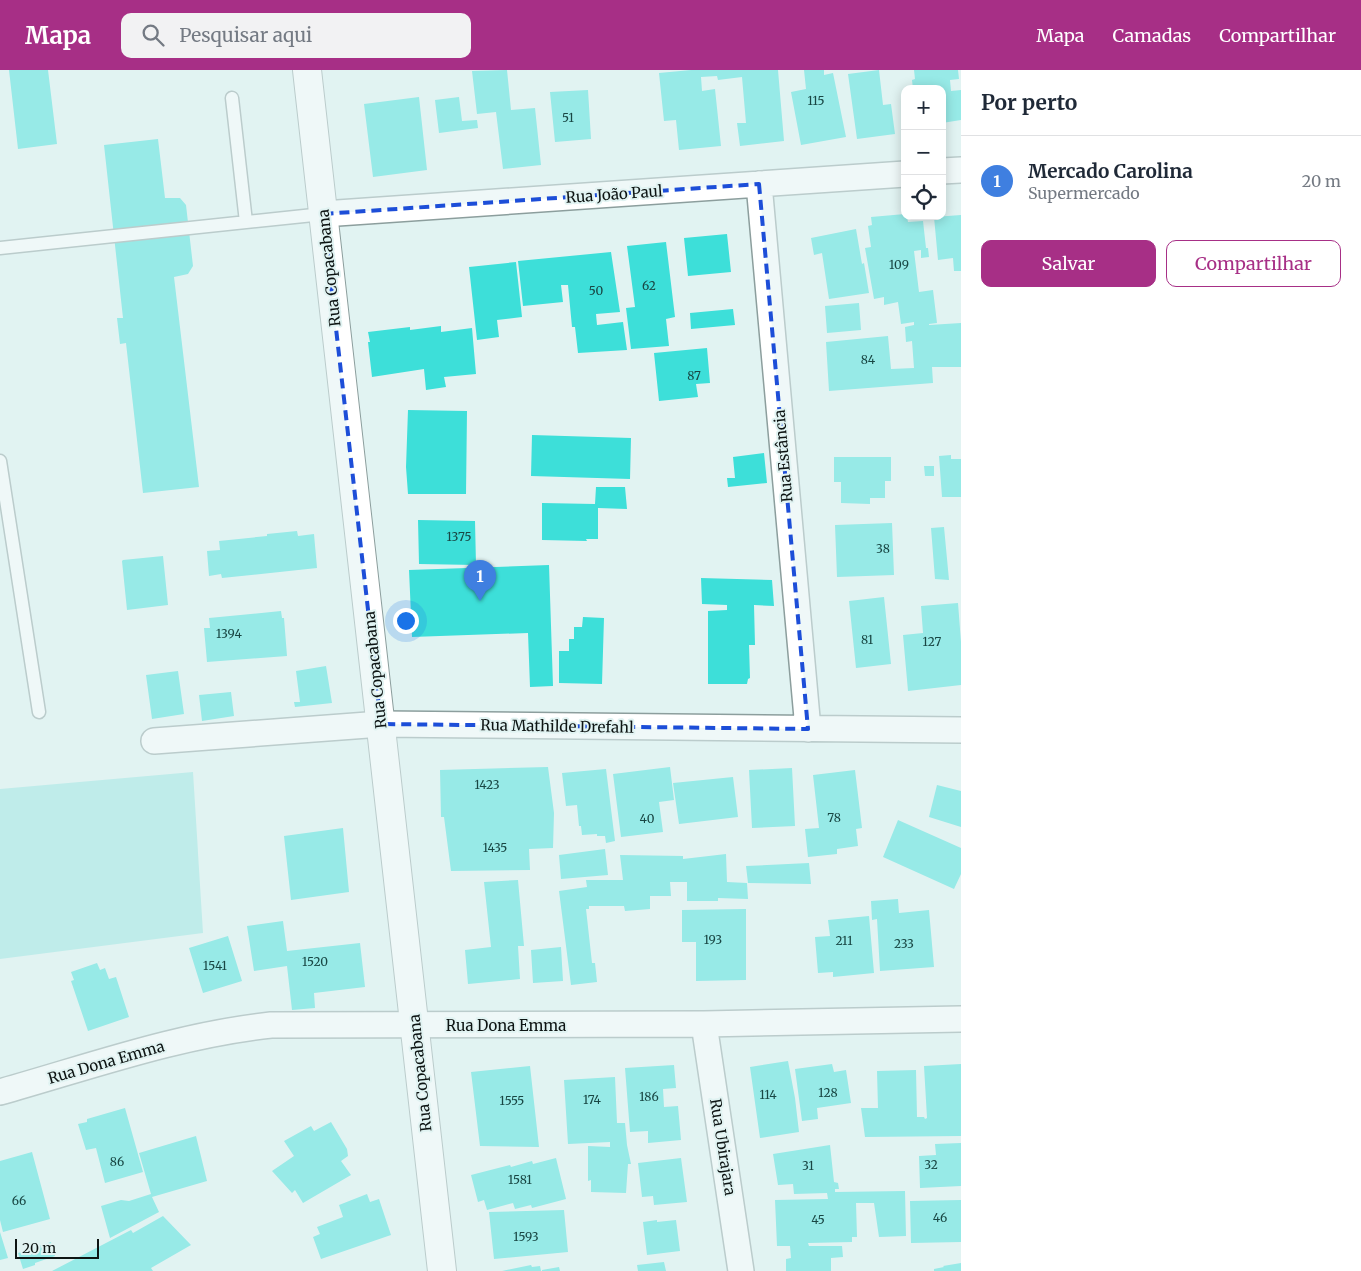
<!DOCTYPE html>
<html lang="pt">
<head>
<meta charset="utf-8">
<style>
	body { margin:0; font-family:Merriweather,serif; background:#f2f2f3; color:#1f2937 }
	.controls { position:absolute; right:15px; top:15px; display:grid; overflow:hidden; border-radius:10px; box-shadow:0 2px 12px #0003 }
	.controls button { width:45px; height:45px; display:grid; place-items:center; padding:0; border:0; border-bottom:1px solid #e0e1e3; background:#fff; color:#1f2937; font:25px sans-serif }
	.scale { position:absolute; left:15px; bottom:12px; width:84px; box-sizing:border-box; padding-left:5px; border:2px solid #0d1413; border-top:0; font-size:14px; line-height:18px; white-space:nowrap; color:#0d1413; -webkit-text-stroke:4px #e1f3f2; paint-order:stroke }
	.you { position:absolute; left:405px; top:550px; width:18px; height:18px; margin:-12px; border:4px solid #fff; border-radius:50%; background:#1a73e8; box-shadow:0 0 0 8px #1a73e833 }
	.badge { display:grid; place-items:center; width:32px; height:32px; border-radius:50%; background:#a72f86; color:#fff; font-size:16px; font-weight:700 }
	.pin { position:absolute; translate:-50% -41px; filter:drop-shadow(0 1px 2px #0008) }
	.pin::after { content:''; position:absolute; top:26px; width:18px; height:15px; background:inherit; clip-path:polygon(0 0,100% 0,50% 100%) }
	.list { margin:0; padding:0; list-style:none }
	h2 { display:flex; justify-content:space-between; align-items:center; height:65px; margin:0; padding:0 20px; font-size:21px }
	h2 small { font-size:16px; font-weight:400; color:#747a83 }
	.list li { display:grid; grid-template-columns:32px 1fr auto; gap:15px; align-items:center; box-sizing:border-box; height:90px; padding:0 20px; border-top:1px solid #e0e1e3 }
	.list b { display:block; font-size:19px; white-space:nowrap }
	.list p { margin:0; font-size:16px; white-space:nowrap; color:#747a83 }
	.list em { font-size:16px; font-style:normal; color:#747a83 }
	.actions { display:flex; gap:10px; padding:15px 20px }
	.actions a { flex:1; padding:11px 0; border:1px solid #a72f86; border-radius:10px; text-align:center; font-size:18px; color:#a72f86 }
	.actions .main { background:#a72f86; color:#fff }
	.icon { flex:none; width:28px; height:28px; fill:none; stroke:currentColor; stroke-width:2; stroke-linecap:round; stroke-linejoin:round }
	.map { position:relative; flex:none; width:961px; height:1201px; overflow:hidden }
	header { display:flex; align-items:center; gap:30px; box-sizing:border-box; height:70px; padding:0 25px; background:#a72f86; color:#fff }
	header strong { font-size:24px }
	nav { display:flex; gap:28px; margin-inline-start:auto; font-size:18px }
	.search { width:350px; height:45px; background:#f2f2f3; display:flex; align-items:center; gap:12px; box-sizing:border-box; padding:0 18px; border-radius:10px; color:#747a83; font-size:19px }
	main { display:flex }
	aside { flex:1; background:#fff }
	.map>svg:first-child { display:block }
	.green { fill:#95e5e0 }
	.building { fill:#3ddfd9 }
	.lines { fill:none; stroke-linecap:round; stroke-linejoin:round }
	.lane-casing { stroke:#8c9e9d; stroke-width:15 }
	.street-casing { stroke:#8c9e9d; stroke-width:28 }
	.secondary-casing { stroke:#8c9e9d; stroke-width:30 }
	.lane { stroke:#fff; stroke-width:12 }
	.street { stroke:#fff; stroke-width:25 }
	.secondary { stroke:#fff; stroke-width:28 }
	.marked { fill:none; stroke:#1d4ed8; stroke-width:4; stroke-dasharray:10 6; stroke-linejoin:round }
	.labels { text-anchor:middle; dominant-baseline:central; stroke-width:4; stroke-linejoin:round; paint-order:stroke }
	.number-label { font-size:12px; fill:#194744 }
	.street-label { font-size:15px; fill:#0d1413; stroke:#e1f3f2 }
</style>
</head>
<body>
<header>
<strong>Mapa</strong>
<div class="search"><svg class="icon" aria-label="search" viewBox="0 0 24 24"><circle cx="10" cy="10" r="6"/><path d="M15 15l6 6"/></svg>Pesquisar aqui</div>
<nav><a>Mapa</a><a>Camadas</a><a>Compartilhar</a></nav>
</header>
<main>
<div class="map">
<svg width="961" height="1201" viewBox="0 0 961 1201">
	<rect width="100%" height="100%" fill="#e1f3f2"/>
	<path class="green" d="M 193,702 L 203,863 L 0,889 L 0,719 Z"/>
	<path class="building" d="M 9,0 L 48,0 L 57,74 L 18,79 Z
		M 507,0 L 511,40 L 535,38 L 541,95 L 503,99 L 496,42 L 477,44 L 472,1 Z
		M 691,0 L 778,0 L 784,71 L 740,76 L 737,53 L 746,53 L 742,7 L 718,10 L 717,6 L 701,7 L 702,21 L 715,19 L 721,76 L 679,80 L 676,50 L 664,51 L 659,3 Z
		M 804,0 L 824,0 L 824,5 L 833,3 L 846,67 L 801,75 L 791,22 L 806,19 Z
		M 879,0 L 883,35 L 891,34 L 895,64 L 857,69 L 848,4 Z
		M 914,0 L 958,0 L 959,9 L 950,10 L 951,21 L 961,20 L 961,50 L 942,53 L 942,19 L 913,19 L 912,10 L 915,9 Z
		M 588,20 L 591,69 L 555,72 L 550,22 Z
		M 419,27 L 427,100 L 373,107 L 364,34 Z
		M 459,27 L 462,51 L 477,50 L 478,58 L 439,63 L 435,30 Z
		M 158,69 L 165,128 L 180,128 L 186,135 L 193,196 L 188,204 L 174,207 L 199,417 L 143,423 L 126,273 L 120,274 L 117,248 L 123,248 L 104,75 Z
		M 905,144 L 905,146 L 907,146 L 908,152 L 923,151 L 926,178 L 928,178 L 929,187 L 921,188 L 921,180 L 914,181 L 919,222 L 933,220 L 937,253 L 929,254 L 929,255 L 961,253 L 961,297 L 932,297 L 933,313 L 829,321 L 826,272 L 888,266 L 891,299 L 914,298 L 912,271 L 906,272 L 905,257 L 914,255 L 914,252 L 901,254 L 898,232 L 884,235 L 884,227 L 874,229 L 865,178 L 871,177 L 868,156 L 872,155 L 871,147 Z
		M 961,145 L 961,201 L 954,201 L 953,188 L 938,190 L 934,147 Z
		M 856,159 L 862,194 L 864,193 L 869,223 L 829,229 L 822,183 L 814,185 L 811,168 Z
		M 727,164 L 731,202 L 688,206 L 684,168 Z
		M 666,172 L 675,247 L 666,249 L 669,276 L 631,279 L 626,238 L 635,237 L 627,176 Z
		M 611,182 L 620,242 L 596,244 L 597,255 L 623,252 L 627,280 L 578,283 L 575,257 L 572,257 L 568,215 L 561,215 L 563,232 L 523,236 L 518,191 Z
		M 516,192 L 522,247 L 497,250 L 499,267 L 477,270 L 469,197 Z
		M 859,233 L 861,260 L 827,263 L 825,236 Z
		M 733,239 L 735,255 L 691,259 L 690,243 Z
		M 441,256 L 441,262 L 472,258 L 476,304 L 444,307 L 446,317 L 426,320 L 424,299 L 372,307 L 368,272 L 370,272 L 368,262 L 410,257 L 410,260 Z
		M 707,278 L 710,313 L 696,314 L 698,327 L 659,331 L 654,283 Z
		M 408,340 L 467,341 L 466,424 L 408,424 L 406,397 Z
		M 532,365 L 631,368 L 630,409 L 531,406 Z
		M 764,383 L 767,413 L 728,417 L 727,408 L 735,408 L 733,387 Z
		M 951,385 L 951,389 L 961,389 L 961,427 L 942,427 L 939,386 Z
		M 834,387 L 891,387 L 891,411 L 885,411 L 885,428 L 870,428 L 870,434 L 841,433 L 841,412 L 834,412 Z
		M 924,396 L 934,396 L 934,406 L 925,406 Z
		M 596,417 L 625,417 L 627,439 L 598,438 L 598,469 L 586,469 L 587,471 L 542,470 L 542,433 L 595,434 Z
		M 418,450 L 475,451 L 476,495 L 419,494 Z
		M 892,453 L 894,505 L 837,507 L 835,455 Z
		M 944,457 L 949,510 L 935,509 L 931,458 Z
		M 297,461 L 298,466 L 314,464 L 317,498 L 222,508 L 221,504 L 209,506 L 207,481 L 220,480 L 219,471 L 267,466 L 267,464 Z
		M 163,486 L 168,535 L 127,540 L 122,491 L 123,490 Z
		M 549,495 L 553,616 L 530,617 L 528,563 L 412,567 L 409,500 Z
		M 701,508 L 772,510 L 774,536 L 754,535 L 755,575 L 749,575 L 750,608 L 748,609 L 747,614 L 708,614 L 708,541 L 727,540 L 727,535 L 702,534 Z
		M 884,527 L 891,594 L 856,598 L 849,531 Z
		M 958,533 L 961,572 L 961,615 L 908,621 L 903,565 L 923,563 L 921,536 Z
		M 281,541 L 282,548 L 284,548 L 287,586 L 207,592 L 204,558 L 210,558 L 209,548 Z
		M 583,547 L 604,548 L 602,614 L 559,613 L 559,581 L 569,581 L 569,569 L 574,569 L 574,557 L 582,557 Z
		M 326,596 L 332,633 L 295,637 L 294,632 L 300,632 L 296,601 Z
		M 178,601 L 184,644 L 152,649 L 146,605 Z
		M 231,622 L 234,646 L 202,651 L 199,625 Z
		M 548,697 L 554,743 L 553,778 L 529,779 L 530,800 L 451,801 L 444,747 L 441,747 L 440,700 Z
		M 670,697 L 674,730 L 659,732 L 663,762 L 621,767 L 613,704 Z
		M 792,698 L 795,756 L 752,758 L 749,700 Z
		M 606,699 L 615,771 L 606,773 L 605,766 L 597,766 L 597,764 L 582,765 L 581,756 L 579,756 L 577,735 L 566,736 L 562,703 Z
		M 855,700 L 862,758 L 856,759 L 858,776 L 837,779 L 837,784 L 808,787 L 805,759 L 819,758 L 813,705 Z
		M 733,707 L 738,747 L 679,754 L 673,713 Z
		M 937,715 L 961,721 L 961,757 L 929,747 Z
		M 898,750 L 961,778 L 961,804 L 954,819 L 883,787 Z
		M 343,758 L 349,822 L 291,830 L 284,766 Z
		M 605,779 L 608,805 L 561,809 L 559,785 Z
		M 726,784 L 727,812 L 747,813 L 748,829 L 718,828 L 718,831 L 687,831 L 687,812 L 670,812 L 671,826 L 650,826 L 650,839 L 625,841 L 624,836 L 589,836 L 589,839 L 586,839 L 592,893 L 595,893 L 597,912 L 571,915 L 559,821 L 587,817 L 586,810 L 623,810 L 620,785 L 683,786 L 683,789 Z
		M 809,793 L 811,814 L 748,813 L 746,796 Z
		M 518,810 L 524,876 L 518,876 L 520,909 L 468,914 L 465,880 L 491,877 L 484,812 Z
		M 898,829 L 899,843 L 929,840 L 934,897 L 880,901 L 877,849 L 872,850 L 871,831 Z
		M 746,839 L 746,910 L 696,911 L 696,872 L 682,872 L 682,840 Z
		M 869,846 L 874,903 L 833,907 L 833,902 L 818,903 L 815,867 L 830,866 L 828,850 Z
		M 283,851 L 287,881 L 360,873 L 365,917 L 314,923 L 315,938 L 292,940 L 287,896 L 254,901 L 247,856 Z
		M 228,866 L 242,911 L 203,923 L 189,878 Z
		M 561,877 L 563,911 L 533,913 L 531,880 Z
		M 97,893 L 100,900 L 105,898 L 109,909 L 116,907 L 129,947 L 88,961 L 71,911 L 74,910 L 71,902 Z
		M 788,991 L 795,1028 L 799,1062 L 760,1068 L 750,997 Z
		M 832,994 L 834,1002 L 846,1000 L 851,1033 L 817,1038 L 818,1049 L 802,1051 L 795,999 Z
		M 961,994 L 961,1066 L 865,1067 L 861,1038 L 878,1038 L 877,1001 L 916,1000 L 917,1047 L 924,1047 L 925,1049 L 927,1048 L 924,996 Z
		M 674,995 L 676,1018 L 663,1019 L 664,1037 L 678,1036 L 681,1070 L 648,1073 L 648,1061 L 630,1062 L 625,998 Z
		M 530,996 L 539,1077 L 480,1076 L 471,1002 Z
		M 615,1007 L 617,1053 L 625,1053 L 627,1075 L 631,1094 L 628,1094 L 626,1123 L 591,1122 L 591,1110 L 588,1111 L 588,1076 L 610,1077 L 610,1072 L 568,1074 L 564,1010 Z
		M 125,1038 L 143,1102 L 105,1113 L 96,1078 L 86,1080 L 78,1054 L 87,1052 L 87,1049 Z
		M 331,1052 L 347,1079 L 348,1086 L 341,1091 L 351,1105 L 303,1133 L 295,1120 L 292,1123 L 272,1101 L 294,1086 L 284,1071 L 311,1056 L 314,1061 Z
		M 196,1066 L 207,1111 L 152,1127 L 159,1142 L 110,1168 L 101,1136 L 121,1130 L 129,1131 L 151,1124 L 139,1083 Z
		M 961,1073 L 961,1116 L 920,1118 L 919,1086 L 936,1085 L 935,1074 Z
		M 830,1075 L 834,1112 L 838,1113 L 839,1119 L 835,1119 L 835,1122 L 905,1121 L 906,1166 L 879,1167 L 874,1133 L 856,1133 L 857,1167 L 852,1167 L 852,1172 L 808,1173 L 809,1176 L 842,1176 L 843,1187 L 831,1188 L 831,1201 L 786,1201 L 786,1189 L 791,1188 L 790,1176 L 777,1176 L 775,1130 L 828,1129 L 827,1123 L 794,1124 L 793,1114 L 778,1115 L 773,1084 Z
		M 32,1082 L 50,1149 L 3,1162 L 0,1150 L 0,1091 Z
		M 556,1088 L 566,1129 L 532,1138 L 531,1135 L 515,1139 L 513,1133 L 487,1140 L 484,1130 L 478,1132 L 471,1105 L 510,1095 L 511,1097 L 532,1091 L 533,1094 Z
		M 681,1088 L 687,1132 L 654,1135 L 653,1126 L 642,1127 L 638,1093 Z
		M 367,1124 L 370,1132 L 379,1129 L 391,1165 L 321,1189 L 313,1167 L 320,1164 L 317,1157 L 343,1147 L 339,1135 Z
		M 961,1130 L 961,1172 L 911,1173 L 910,1131 Z
		M 564,1140 L 568,1182 L 494,1189 L 489,1142 Z
		M 163,1146 L 191,1175 L 151,1198 L 153,1201 L 52,1201 L 131,1160 L 133,1163 Z
		M 657,1150 L 657,1152 L 676,1150 L 680,1181 L 647,1185 L 643,1152 Z
		M 0,1162 L 8,1188 L 0,1190 Z
		M 51,1172 L 55,1186 L 35,1193 L 35,1195 L 23,1199 L 18,1183 Z
		M 664,1192 L 666,1201 L 638,1201 L 637,1195 Z
		M 961,1193 L 961,1201 L 934,1201 L 934,1199 L 944,1197 L 943,1196 Z
		M 531,1195 L 532,1197 L 540,1196 L 541,1201 L 502,1201 Z
		M 559,1197 L 560,1201 L 542,1201 L 542,1200 Z"/>
	<g class="lines">
		<g class="lane-casing">
			<path id="lane" d="M 232,28 L 246,152
				M 0,178 L 323,144
				M 0,391 L 39,642"/>
		</g>
		<g class="street-casing">
			<path id="street" d="M 942,101 L 961,100
				M 759,114 L 808,659
				M 323,144 L 905,104
				M 154,671 L 381,654 L 961,660
				M 704,954 L 741,1201
				M 0,1022 C 89,997 178,965 271,955 L 704,954 L 961,949"/>
		</g>
		<g class="secondary-casing">
			<path id="secondary" d="M 307,0 L 442,1201"/>
		</g>
		<use href="#lane" class="lane"/>
		<use href="#street" class="street"/>
		<use href="#secondary" class="secondary"/>
	</g>
	<path d="M0 0H961V1201H0ZM 759,114 L 808,659 L 381,654 L 323,144 Z" fill="#e1f3f2" fill-opacity=".55" fill-rule="evenodd"/>
	<path class="marked" d="M 759,114 L 808,659 L 381,654 L 323,144 Z"/>
	<g class="labels">
		<g class="number-label">
			<text x="816" y="30">115</text>
			<text x="568" y="47">51</text>
			<text x="899" y="194">109</text>
			<text x="649" y="215">62</text>
			<text x="596" y="220">50</text>
			<text x="868" y="289">84</text>
			<text x="694" y="305">87</text>
			<text x="459" y="466">1375</text>
			<text x="883" y="478">38</text>
			<text x="229" y="563">1394</text>
			<text x="867" y="569">81</text>
			<text x="932" y="571">127</text>
			<text x="487" y="714">1423</text>
			<text x="834" y="747">78</text>
			<text x="647" y="748">40</text>
			<text x="495" y="777">1435</text>
			<text x="713" y="869">193</text>
			<text x="844" y="870">211</text>
			<text x="904" y="873">233</text>
			<text x="315" y="891">1520</text>
			<text x="215" y="895">1541</text>
			<text x="828" y="1022">128</text>
			<text x="768" y="1024">114</text>
			<text x="649" y="1026">186</text>
			<text x="592" y="1029">174</text>
			<text x="512" y="1030">1555</text>
			<text x="117" y="1091">86</text>
			<text x="931" y="1094">32</text>
			<text x="808" y="1095">31</text>
			<text x="520" y="1109">1581</text>
			<text x="19" y="1130">66</text>
			<text x="940" y="1147">46</text>
			<text x="818" y="1149">45</text>
			<text x="526" y="1166">1593</text>
		</g>
		<g class="street-label">
			<text transform="translate(614 124) rotate(-4)">Rua João Paul</text>
			<text transform="translate(329 198) rotate(-96)">Rua Copacabana</text>
			<text transform="translate(783 386) rotate(-95)">Rua Estância</text>
			<text transform="translate(375 600) rotate(-96)">Rua Copacabana</text>
			<text transform="translate(557 656) rotate(1)">Rua Mathilde Drefahl</text>
			<text x="506" y="955">Rua Dona Emma</text>
			<text transform="translate(106 992) rotate(-16)">Rua Dona Emma</text>
			<text transform="translate(420 1003) rotate(-96)">Rua Copacabana</text>
			<text transform="translate(723 1077) rotate(81)">Rua Ubirajara</text>
		</g>
	</g>
</svg>
<div class="controls">
<button>+</button>
<button>−</button>
<button><svg class="icon" aria-label="locate" viewBox="0 0 24 24"><circle cx="12" cy="12" r="6"/><path d="M12 2v4M12 18v4M2 12h4M18 12h4"/></svg></button>
</div>
<div class="scale">20 m</div>
<div class="you"></div>
<div class="pin badge" style="left:480px;top:531px;background:#3f7fe0">1</div>
</div>
<aside>
<h2>Por perto<small></small></h2>
<ul class="list">
<li><span class="badge" style="background:#3f7fe0">1</span><div><b>Mercado Carolina</b><p>Supermercado</p></div><em>20 m</em></li>
</ul>
<div class="actions"><a class="main">Salvar</a><a>Compartilhar</a></div>
</aside>
</main>
</body>
</html>
